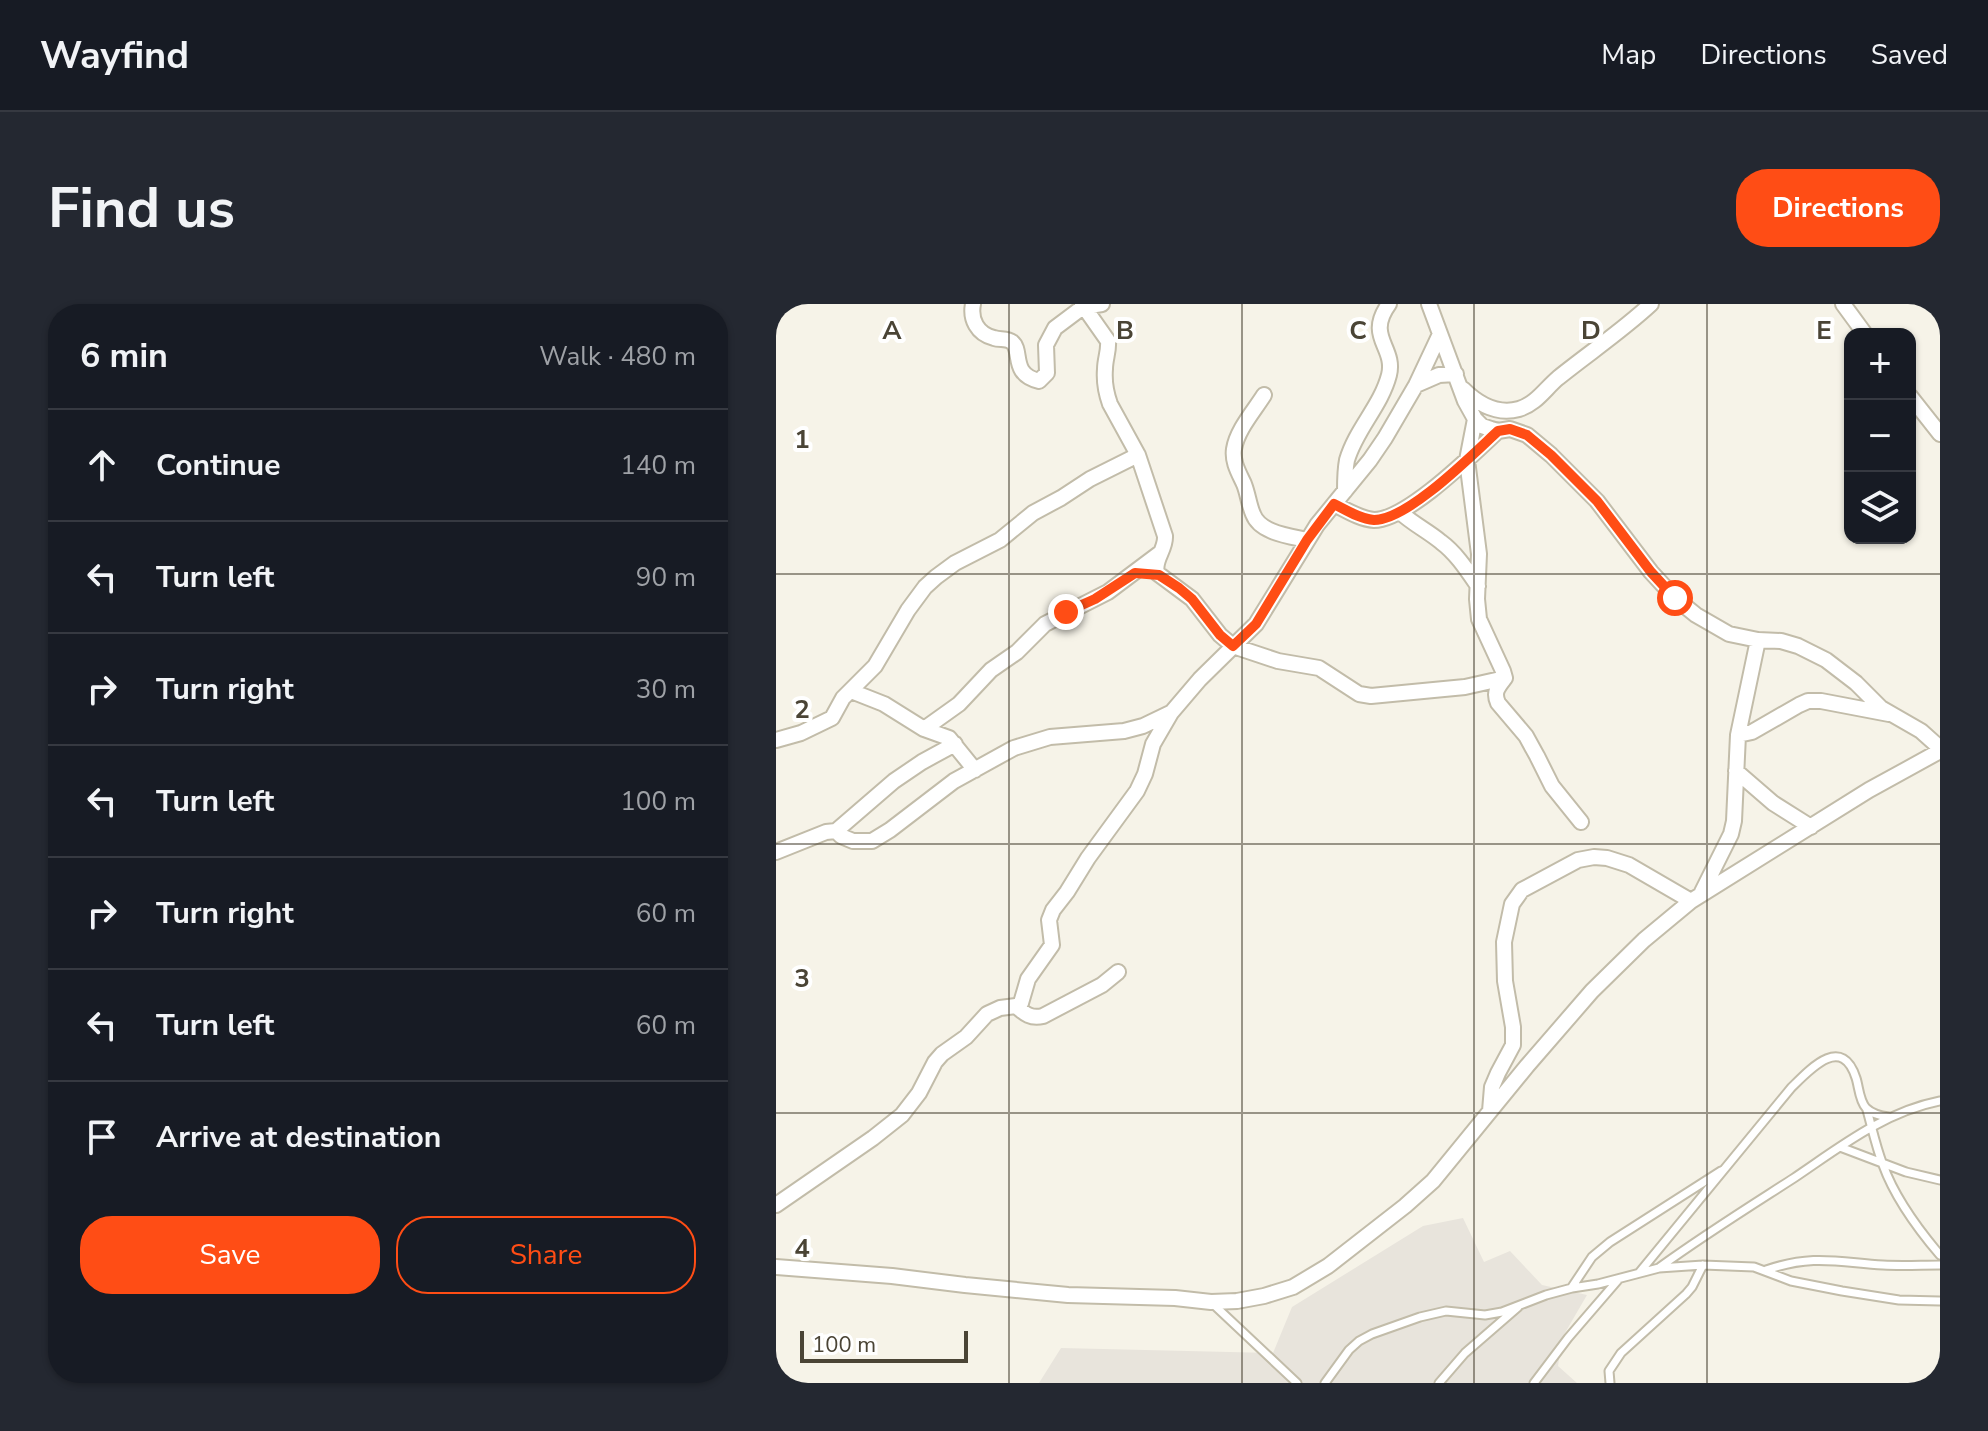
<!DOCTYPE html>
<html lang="en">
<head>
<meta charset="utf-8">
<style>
	body { margin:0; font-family:"Nunito Sans",sans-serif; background:#242831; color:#f1f3f6 }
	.controls { position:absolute; right:24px; top:24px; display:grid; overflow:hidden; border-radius:16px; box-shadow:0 2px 6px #0004 }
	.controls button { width:72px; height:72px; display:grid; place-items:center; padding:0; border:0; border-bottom:2px solid #363941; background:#171b24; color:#f1f3f6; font:40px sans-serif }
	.scale { position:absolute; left:24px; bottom:20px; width:168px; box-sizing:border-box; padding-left:8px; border:4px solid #4a4435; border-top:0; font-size:22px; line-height:28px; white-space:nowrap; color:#4a4435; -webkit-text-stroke:6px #fff; paint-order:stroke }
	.stop { position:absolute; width:24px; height:24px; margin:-18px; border:6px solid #ff4d15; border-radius:50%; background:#fff }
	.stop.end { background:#ff4d15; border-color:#fff; box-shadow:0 2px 8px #0008 }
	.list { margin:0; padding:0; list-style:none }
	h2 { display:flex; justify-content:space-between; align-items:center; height:104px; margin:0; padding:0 32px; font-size:34px }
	h2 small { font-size:26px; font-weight:400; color:#9ea1a6 }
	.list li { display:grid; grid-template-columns:52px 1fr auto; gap:24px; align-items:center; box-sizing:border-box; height:112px; padding:0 32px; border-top:2px solid #363941 }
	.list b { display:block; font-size:30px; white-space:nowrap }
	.list em { font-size:26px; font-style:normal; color:#9ea1a6 }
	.actions { display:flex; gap:16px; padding:24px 32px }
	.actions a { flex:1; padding:18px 0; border:2px solid #ff4d15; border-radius:32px; text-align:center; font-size:28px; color:#ff4d15 }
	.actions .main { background:#ff4d15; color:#fff }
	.icon { flex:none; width:44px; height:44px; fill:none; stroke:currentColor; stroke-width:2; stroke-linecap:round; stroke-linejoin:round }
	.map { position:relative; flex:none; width:1164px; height:1079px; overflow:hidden; border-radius:32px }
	header { display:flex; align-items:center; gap:48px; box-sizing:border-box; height:112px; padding:0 40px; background:#171b24; border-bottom:2px solid #363941 }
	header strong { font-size:38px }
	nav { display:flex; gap:44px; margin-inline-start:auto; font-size:28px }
	.intro { display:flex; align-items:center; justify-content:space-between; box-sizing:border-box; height:192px; padding:0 48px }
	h1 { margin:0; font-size:56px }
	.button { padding:20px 36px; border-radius:32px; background:#ff4d15; color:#fff; font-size:28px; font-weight:700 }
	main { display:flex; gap:48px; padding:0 48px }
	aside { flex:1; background:#171b24; border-radius:32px; box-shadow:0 2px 6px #0004 }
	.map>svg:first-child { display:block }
	.industrial { fill:#e8e4dc }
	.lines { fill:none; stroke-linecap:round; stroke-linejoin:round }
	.lane-casing { stroke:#c2bca9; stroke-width:11 }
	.street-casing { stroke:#c2bca9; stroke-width:18 }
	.lane { stroke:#fff; stroke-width:7 }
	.street { stroke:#fff; stroke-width:14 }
	.route { stroke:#ff4d15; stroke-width:10 }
	.grid { fill:none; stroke:#4a4435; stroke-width:2; stroke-opacity:0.55 }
	.grid-label { font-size:26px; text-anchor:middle; font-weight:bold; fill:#4a4435; stroke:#fff; stroke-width:8; stroke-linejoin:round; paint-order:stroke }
</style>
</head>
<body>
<header>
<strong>Wayfind</strong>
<nav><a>Map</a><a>Directions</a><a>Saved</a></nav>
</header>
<div class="intro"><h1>Find us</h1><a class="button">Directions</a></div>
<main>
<aside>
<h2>6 min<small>Walk · 480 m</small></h2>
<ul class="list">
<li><svg class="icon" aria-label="ahead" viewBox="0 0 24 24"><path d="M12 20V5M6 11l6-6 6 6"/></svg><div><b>Continue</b></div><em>140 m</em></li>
<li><svg class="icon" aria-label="left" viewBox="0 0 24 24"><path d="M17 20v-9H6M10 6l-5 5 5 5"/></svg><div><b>Turn left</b></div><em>90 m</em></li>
<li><svg class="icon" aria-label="right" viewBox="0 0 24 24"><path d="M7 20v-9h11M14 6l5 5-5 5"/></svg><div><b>Turn right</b></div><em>30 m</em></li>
<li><svg class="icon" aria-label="left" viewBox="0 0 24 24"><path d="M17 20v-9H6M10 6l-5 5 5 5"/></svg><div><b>Turn left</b></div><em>100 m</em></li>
<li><svg class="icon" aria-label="right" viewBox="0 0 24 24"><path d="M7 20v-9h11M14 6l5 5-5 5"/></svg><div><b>Turn right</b></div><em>60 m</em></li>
<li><svg class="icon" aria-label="left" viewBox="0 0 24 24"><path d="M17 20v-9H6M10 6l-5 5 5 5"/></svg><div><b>Turn left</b></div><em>60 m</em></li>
<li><svg class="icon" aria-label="arrive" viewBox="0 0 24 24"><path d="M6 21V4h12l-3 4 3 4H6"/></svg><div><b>Arrive at destination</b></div></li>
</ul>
<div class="actions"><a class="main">Save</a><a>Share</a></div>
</aside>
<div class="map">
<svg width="1164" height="1079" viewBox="0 0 1164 1079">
	<rect width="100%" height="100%" fill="#f6f3e8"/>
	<path class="industrial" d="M 687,914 L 708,958 L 734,947 L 766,981 L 811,991 L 786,1034 L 782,1062 L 801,1079 L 263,1079 L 285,1044 L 497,1049 L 516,1003 L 647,922 Z"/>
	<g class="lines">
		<g class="lane-casing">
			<path id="lane" d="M 1091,806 C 1096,824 1100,843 1107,861 C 1119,894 1141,924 1164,951
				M 1064,843 L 1130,868 L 1164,876
				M 884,963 C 928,931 973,903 1018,874 C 1064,843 1108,808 1164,797
				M 990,966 C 1037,950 1061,958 1107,961 C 1126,962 1145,961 1164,961
				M 863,969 L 1015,784 C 1034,765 1066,730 1080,774 C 1083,783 1083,796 1090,804 C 1096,810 1104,812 1113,813
				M 796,983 L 816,953 L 834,938 L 945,867
				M 437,1000 L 521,1079
				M 549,1079 L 573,1046 L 583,1037 L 596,1030 L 644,1013 L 670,1007 L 709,1011 L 726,1008 L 770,991 L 796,984 L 822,980 L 883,964 L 927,961 L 978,963 L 1015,977 L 1066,987 L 1123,996 L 1164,997
				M 663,1079 L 689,1049 L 742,1003
				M 758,1079 L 792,1034 L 842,976
				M 834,1079 L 833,1067 L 845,1049 L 910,990 L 916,983 L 927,961"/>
		</g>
		<g class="street-casing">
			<path id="street" d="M 197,0 C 194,15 201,30 218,34 C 224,36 231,34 236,38 C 247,47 234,70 263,77 L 271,69 L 270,41 L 279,24 L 307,3 L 326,0
				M 306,0 L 332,37 C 333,47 329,55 329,65 C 328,77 330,89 334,100 L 362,151 L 389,232 C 390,246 377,256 381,269 L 416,295 L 444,331 L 457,342 L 502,357 L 543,364 L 583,390 L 595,392 L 689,383 L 729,374
				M 653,0 L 689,97 L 699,115 L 706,122 L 715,125 L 722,127 L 734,125 L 751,131 L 775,151 L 821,197 L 875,268 L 899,294 L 920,311 L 953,330 L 982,336 L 1005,337 L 1022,342 L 1050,356 L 1080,379 L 1105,404 L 1145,427 L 1164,444
				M 1067,0 L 1089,30
				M 640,81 L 663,71 L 680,70
				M 687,85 C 702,100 721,111 743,105 C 760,100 769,85 782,74 C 813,49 846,27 875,0
				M 488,91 C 478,107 461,126 458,145 C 456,158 463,169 468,180 C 472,190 473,201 477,210 C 484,229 513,232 531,236
				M 1134,92 L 1164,130
				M 699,115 L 691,156 L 703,250 L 701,295 L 703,315 L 727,367 L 729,374 C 722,383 717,388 722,399 L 750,432 L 761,452 L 776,482 L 805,518
				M 569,187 C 569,176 569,166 571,156 C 580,125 605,102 613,71 C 620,43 589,33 613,0
				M 558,200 C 570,206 584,215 598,216 C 631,216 697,150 722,127
				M 624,208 C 637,220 652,227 665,238 C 680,249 691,266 702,282
				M 75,387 L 108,400 L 148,425 L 173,434 L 199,466
				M 148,425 L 183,400 L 215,366 L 241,348 L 269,320 L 332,288 L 384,249
				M 962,431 L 976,428 L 1023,401 L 1032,397 L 1045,397 L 1113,410
				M 0,436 L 25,429 L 56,414 L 67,394 L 99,362 L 132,306 L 149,283 L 160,273 L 179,259 L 224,236 L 257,209 L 285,194 L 314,175 L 362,151
				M 960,467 L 997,499 L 1035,523
				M 60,527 L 118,477 L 146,458 L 179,440
				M 0,548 L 50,528 L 60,527 L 65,532 L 77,537 L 96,537 L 114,526 L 178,477 L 238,444 L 274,433 L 348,427 L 367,422 L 394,409
				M 926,588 L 955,530 L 958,517 L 962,431 L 982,336
				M 240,702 C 249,710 255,715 267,712 L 326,681 L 342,668
				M 714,807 L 716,783 L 722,769 L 737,741 L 737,723 L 729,677 L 728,638 L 736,600 L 746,586 L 802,556 L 818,553 L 831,554 L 853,561 L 915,597
				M 0,901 L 97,834 L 126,811 L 143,789 L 159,758 L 166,750 L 190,733 L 211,710 L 224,704 L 240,702 L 245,699 L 252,675 L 276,641 L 273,616 L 277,606 L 291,588 L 312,554 L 361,487 L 369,470 L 377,440 L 395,409 L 424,375 L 480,320 L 541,221 L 594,156 L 609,134 L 640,81 L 664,30
				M 0,963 L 116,972 L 189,981 L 292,991 L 399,994 L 435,998 L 461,997 L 488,992 L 517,983 L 552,962 L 629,902 L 657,877 L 751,762 L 816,687 L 868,636 L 915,597 L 1093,486 L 1164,447"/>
		</g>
		<use href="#lane" class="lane"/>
		<use href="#street" class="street"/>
	</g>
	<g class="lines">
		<path class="route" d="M 290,308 L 319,295 L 359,269 L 383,271 L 403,284 L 416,295 L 444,331 L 457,342 L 480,320 L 531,236 L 558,200 C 570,206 584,215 598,216 C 632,216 697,150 722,127 L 734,125 L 751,131 L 775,151 L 821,197 L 875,268 L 899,294"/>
	</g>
	<path class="grid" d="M 233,0 L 233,1079M 466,0 L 466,1079M 698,0 L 698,1079M 931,0 L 931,1079M 0,270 L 1164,270M 0,540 L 1164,540M 0,809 L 1164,809"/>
	<g class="grid-label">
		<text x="116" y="35">A</text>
		<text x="349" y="35">B</text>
		<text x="582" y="35">C</text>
		<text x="815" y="35">D</text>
		<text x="1048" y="35">E</text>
		<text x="26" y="144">1</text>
		<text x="26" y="414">2</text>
		<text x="26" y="683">3</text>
		<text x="26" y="953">4</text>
	</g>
</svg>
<div class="controls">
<button>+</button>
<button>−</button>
<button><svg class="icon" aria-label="layers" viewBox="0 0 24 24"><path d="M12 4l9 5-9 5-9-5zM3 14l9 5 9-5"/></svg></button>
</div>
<div class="scale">100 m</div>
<div class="stop" style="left:899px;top:294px"></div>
<div class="stop end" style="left:290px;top:308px"></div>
</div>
</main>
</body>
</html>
